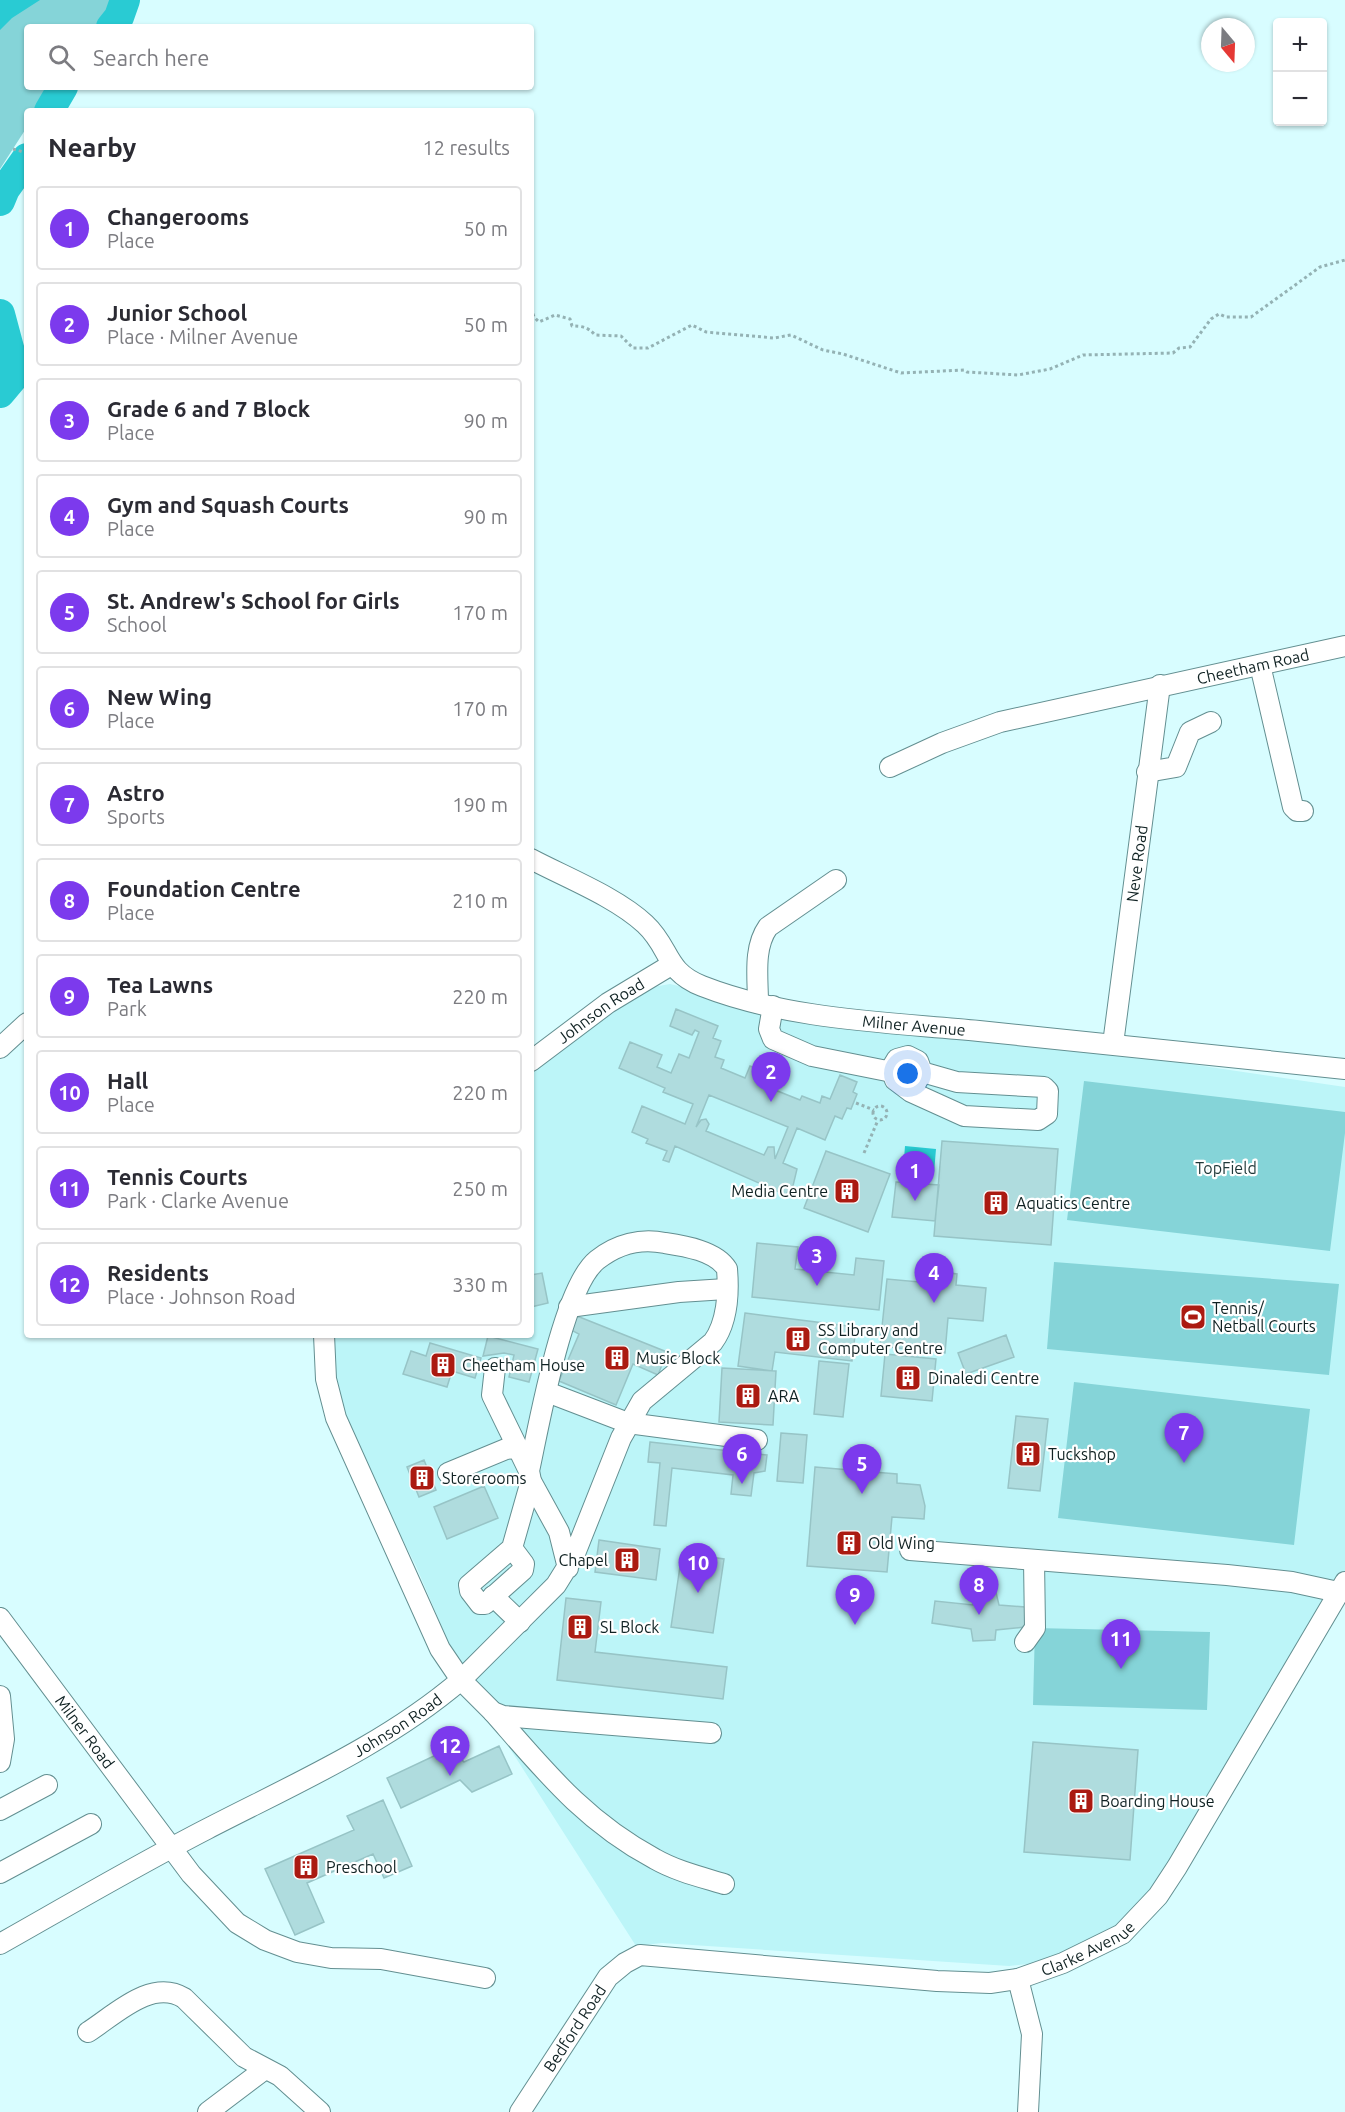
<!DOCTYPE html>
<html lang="en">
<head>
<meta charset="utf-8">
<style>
	body { margin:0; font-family:Ubuntu,sans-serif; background:#f2f2f3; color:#2b2b33 }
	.controls { position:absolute; right:18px; top:18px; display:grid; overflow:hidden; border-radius:6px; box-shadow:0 2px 4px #0004 }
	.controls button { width:54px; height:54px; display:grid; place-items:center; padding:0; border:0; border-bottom:2px solid #e1e1e2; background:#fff; color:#2b2b33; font:30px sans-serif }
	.compass { position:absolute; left:1201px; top:18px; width:54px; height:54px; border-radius:50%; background:#fff; box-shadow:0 2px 4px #0004; rotate:161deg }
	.you { position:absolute; left:908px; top:1074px; width:21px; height:21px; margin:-15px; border:4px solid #fff; border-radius:50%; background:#1a73e8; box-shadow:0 0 0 9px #1a73e833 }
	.badge { display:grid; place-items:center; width:39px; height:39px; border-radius:50%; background:#7c3aed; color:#fff; font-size:20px; font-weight:700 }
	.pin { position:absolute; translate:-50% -50px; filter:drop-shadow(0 2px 3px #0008) }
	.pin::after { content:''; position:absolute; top:32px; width:21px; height:18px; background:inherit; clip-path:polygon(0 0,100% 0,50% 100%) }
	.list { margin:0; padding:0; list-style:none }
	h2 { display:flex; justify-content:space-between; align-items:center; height:78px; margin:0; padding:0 24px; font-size:26px }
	h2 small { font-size:20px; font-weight:400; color:#7c7c81 }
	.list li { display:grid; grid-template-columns:39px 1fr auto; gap:18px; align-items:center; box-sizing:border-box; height:84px; margin:0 12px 12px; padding:0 12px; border:2px solid #e1e1e2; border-radius:6px }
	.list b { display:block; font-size:22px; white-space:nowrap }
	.list p { margin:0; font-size:20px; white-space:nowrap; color:#7c7c81 }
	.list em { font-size:20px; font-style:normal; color:#7c7c81 }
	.icon { flex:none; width:33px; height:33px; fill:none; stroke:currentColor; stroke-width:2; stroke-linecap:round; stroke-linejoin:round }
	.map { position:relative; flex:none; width:1345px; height:2112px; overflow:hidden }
	.search { position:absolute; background:#fff; box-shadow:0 2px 4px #0004; left:24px; top:24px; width:510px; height:66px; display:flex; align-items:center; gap:15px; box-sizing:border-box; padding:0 21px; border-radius:6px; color:#7c7c81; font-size:22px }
	.panel { position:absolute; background:#fff; box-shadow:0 2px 4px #0004; left:24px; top:108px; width:510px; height:1230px; border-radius:6px }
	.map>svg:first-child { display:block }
	.built { fill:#bcf5f8 }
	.green { fill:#85d4d8 }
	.water { fill:#29cbd3 }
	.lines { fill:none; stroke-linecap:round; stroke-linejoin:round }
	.stream { stroke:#29cbd3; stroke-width:5 }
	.river { stroke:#29cbd3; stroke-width:30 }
	.building { fill:#afdcde; stroke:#97c4c6; stroke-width:1.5; fill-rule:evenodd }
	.minor-casing { stroke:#638f91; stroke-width:22 }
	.path { stroke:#94b2b4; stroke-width:3; stroke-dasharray:3 3; stroke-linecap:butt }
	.minor { stroke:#fff; stroke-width:20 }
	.labels { text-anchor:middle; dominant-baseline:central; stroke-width:4.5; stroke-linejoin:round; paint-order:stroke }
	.street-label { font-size:16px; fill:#102223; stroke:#fff }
	.park-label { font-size:16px; fill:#1f3839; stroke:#fff }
	.poi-label { font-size:16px; fill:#102223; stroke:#fff; text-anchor:start }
</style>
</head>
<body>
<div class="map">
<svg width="1345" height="2112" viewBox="0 0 1345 2112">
	<rect width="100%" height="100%" fill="#d8fdff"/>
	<path class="built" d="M 670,984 L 709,993 L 1345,1087 L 1345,1588 L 1194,1838 L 1130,1922 L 1055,1961 L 1009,1966 L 662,1943 L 636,1946 L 461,1672 L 416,1566 L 344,1423 L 334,1383 L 331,1335 L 531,1335 L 531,1069 L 642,989 Z"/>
	<path class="green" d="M 0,0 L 113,0 L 96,27 L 27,27 L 27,87 L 54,87 L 37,111 L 27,111 L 27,127 L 0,169 Z
		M 1084,1081 L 1345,1112 L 1345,1133 L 1330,1251 L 1067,1220 Z
		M 1054,1262 L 1339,1284 L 1329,1375 L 1047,1349 Z
		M 1074,1382 L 1310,1409 L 1294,1545 L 1058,1518 Z
		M 1035,1628 L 1210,1632 L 1207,1710 L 1033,1705 Z"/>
	<path class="water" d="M 0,0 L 40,0 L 12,18 L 0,30 Z
		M 905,1146 L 936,1149 L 934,1173 L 903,1171 Z"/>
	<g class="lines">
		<path class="stream" d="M 51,111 L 56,95
			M 16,374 L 27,357"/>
		<path class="river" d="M 111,27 L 119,17 L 125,0
			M 49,111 L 63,87
			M 0,201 L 5,189 L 27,158
			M 0,314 L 16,374 L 0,393"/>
	</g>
	<path class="building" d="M 676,1009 L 718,1026 L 713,1038 L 721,1041 L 715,1057 L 724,1060 L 721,1068 L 745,1078 L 750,1066 L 780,1078 L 775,1090 L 800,1100 L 802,1096 L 820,1103 L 822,1096 L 830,1099 L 840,1075 L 857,1082 L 853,1092 L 857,1094 L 851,1109 L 847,1108 L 842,1119 L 835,1116 L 825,1140 L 797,1128 L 783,1163 L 797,1169 L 792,1190 L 789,1189 L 786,1195 L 675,1146 L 669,1162 L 663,1160 L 667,1151 L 646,1143 L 648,1139 L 632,1132 L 642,1106 L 685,1124 L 693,1104 L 663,1092 L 665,1088 L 619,1068 L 630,1042 L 662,1055 L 657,1067 L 671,1073 L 679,1054 L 689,1058 L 699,1032 L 695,1030 L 692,1035 L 670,1026 ZM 709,1095 L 788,1127 L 775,1159 L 774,1147 L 768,1147 L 764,1155 L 706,1131 L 709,1124 L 706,1119 L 701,1120 L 696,1127 Z
		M 942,1141 L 1058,1149 L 1051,1245 L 934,1236 Z
		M 826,1151 L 890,1174 L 868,1232 L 804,1208 Z
		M 896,1182 L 939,1185 L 935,1221 L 892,1217 Z
		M 757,1243 L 798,1247 L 795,1269 L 854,1275 L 856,1258 L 884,1261 L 879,1310 L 752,1297 Z
		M 942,1272 L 957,1274 L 956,1285 L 986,1288 L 983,1321 L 948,1318 L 945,1353 L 880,1346 L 887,1279 L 941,1284 Z
		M 542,1273 L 548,1303 L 531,1307 L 531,1275 Z
		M 745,1313 L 856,1327 L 852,1361 L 775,1352 L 772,1371 L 738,1366 Z
		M 577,1316 L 667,1352 L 658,1375 L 633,1364 L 616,1405 L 559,1381 L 579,1334 L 571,1330 Z
		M 1006,1335 L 1014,1357 L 966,1374 L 958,1353 Z
		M 488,1336 L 538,1349 L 529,1382 L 509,1377 L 514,1355 L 504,1353 L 483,1356 Z
		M 430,1343 L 481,1358 L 475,1378 L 452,1371 L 447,1387 L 403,1374 L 411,1351 L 426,1356 Z
		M 885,1354 L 936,1359 L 932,1401 L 881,1396 Z
		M 819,1361 L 849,1364 L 843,1417 L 814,1414 Z
		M 722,1368 L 776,1371 L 773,1425 L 719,1422 Z
		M 1016,1416 L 1048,1419 L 1040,1491 L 1008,1488 Z
		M 781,1433 L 807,1435 L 803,1483 L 777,1481 Z
		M 650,1442 L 767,1455 L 765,1471 L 754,1473 L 751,1496 L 731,1494 L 733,1475 L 672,1468 L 666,1526 L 654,1525 L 660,1463 L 648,1462 Z
		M 424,1460 L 436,1490 L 419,1497 L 407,1467 Z
		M 815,1467 L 897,1474 L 897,1483 L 920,1485 L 925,1506 L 924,1519 L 892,1517 L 887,1572 L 807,1566 Z
		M 484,1486 L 498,1518 L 447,1539 L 434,1507 Z
		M 599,1540 L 660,1549 L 656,1580 L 595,1572 Z
		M 682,1553 L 724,1559 L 713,1633 L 671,1627 Z
		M 976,1584 L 994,1584 L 999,1605 L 1025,1607 L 1025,1627 L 996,1630 L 995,1640 L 973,1641 L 971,1629 L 932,1623 L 935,1601 L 973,1605 Z
		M 566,1598 L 601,1602 L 595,1652 L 727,1667 L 723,1699 L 557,1680 Z
		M 1033,1742 L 1138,1750 L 1130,1860 L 1024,1852 Z
		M 499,1746 L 512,1774 L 472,1792 L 460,1780 L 401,1808 L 387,1778 L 451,1748 L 464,1762 Z
		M 383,1800 L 412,1866 L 384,1878 L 373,1854 L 307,1883 L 324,1922 L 295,1935 L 265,1869 L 354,1830 L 347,1816 Z"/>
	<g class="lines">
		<g class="minor-casing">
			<g id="minor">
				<path d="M 1260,665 L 1293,807 L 1297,811 L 1303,811"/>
				<path id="s1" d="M 890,767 L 942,743 L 1000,722 L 1345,646"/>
				<path d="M 1147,772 L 1176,767 L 1190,732 L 1211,722"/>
				<path id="s2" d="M 531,859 C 567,878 616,897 645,924 C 671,948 664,971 702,986 C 789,1020 887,1022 979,1031 C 1101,1043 1223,1056 1345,1069"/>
				<path d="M 758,1003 C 758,978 753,948 768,927 L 836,880"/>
				<path d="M 773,1006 L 769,1029 L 773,1039 L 812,1056 L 892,1072"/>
				<path id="s3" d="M 1113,1044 L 1160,685"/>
				<path d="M 0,1048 L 27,1023"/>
				<path id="s4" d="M 531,1061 L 608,1003 L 671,965"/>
				<path d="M 905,1086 L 916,1083 L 922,1072 L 918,1061 L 908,1056 L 897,1059 L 891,1069 L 895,1080 L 911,1092 L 964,1116 L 1038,1120 L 1047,1114 L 1048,1091 L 1044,1087 L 957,1082 L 922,1072"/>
				<path d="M 569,1307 L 679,1292 L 726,1289"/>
				<path d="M 495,1368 L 492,1395 L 529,1471"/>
				<path d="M 547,1392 L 628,1423 L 757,1440"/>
				<path d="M 448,1473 L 506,1449 L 518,1448"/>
				<path d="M 512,1548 L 524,1564 L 523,1570 L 485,1604 L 480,1604 L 470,1591 L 469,1585 L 512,1548 L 531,1481"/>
				<path d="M 910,1550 L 1227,1575 L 1292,1582 L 1338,1592"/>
				<path d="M 568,1568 L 559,1532 L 531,1481 L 529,1471 C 539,1425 563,1287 597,1260 C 617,1244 641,1238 665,1243 C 685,1246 716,1251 727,1269 C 729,1293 727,1323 713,1342 L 642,1401 L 621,1438 L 574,1556 L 556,1585 L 461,1680 L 493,1712 L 503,1716 L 711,1733"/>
				<path d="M 493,1596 L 520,1622"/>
				<path id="s5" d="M 0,1618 L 191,1874 L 237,1923 L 265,1940 L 297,1952 L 331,1958 L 381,1959 L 485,1978"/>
				<path d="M 1025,1642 L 1035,1628 L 1034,1560"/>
				<path d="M 0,1696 L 4,1739 L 0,1762"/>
				<path d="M 493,1712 C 544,1770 584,1821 655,1859 C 676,1871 701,1877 724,1884"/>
				<path d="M 0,1810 L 47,1785"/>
				<path d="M 0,1873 L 91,1824"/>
				<path id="s6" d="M 0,1944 C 69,1905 137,1865 207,1829 C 294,1784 386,1744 461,1680 L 440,1649 L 336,1418 L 326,1379 L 324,1335"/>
				<path d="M 1018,1979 L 1032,2034 L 1028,2112"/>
				<path d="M 88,2032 C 115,2015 151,1978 184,1998 L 244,2057 L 280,2076 L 320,2112"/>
				<path d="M 208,2112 L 265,2069"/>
				<path id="s7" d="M 520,2112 L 608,1977 L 625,1963 L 640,1955 L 937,1981 L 990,1983 L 1018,1979 L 1063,1963 L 1122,1934 L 1158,1896 L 1177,1867 L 1345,1582"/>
			</g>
		</g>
		<path class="path" d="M 13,149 L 27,153
			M 531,308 L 534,317 L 539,322 L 555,315 L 570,319 L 572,326 C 582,326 588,327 595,335 L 621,336 L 633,348 L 648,348 L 692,325 L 706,332 L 774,338 L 791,335 L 823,350 L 843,354 L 901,373 L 964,370 L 967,372 L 1018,375 L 1050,369 L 1083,355 L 1173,353 L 1179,348 L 1190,347 L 1211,319 L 1219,314 L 1226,317 L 1251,317 L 1320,267 L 1345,260
			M 856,1103 L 874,1110
			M873 1113a7 7 0 1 1 14 0a7 7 0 1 1-14 0Z
			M 864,1153 L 878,1120"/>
		<use href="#minor" class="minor"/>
	</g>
	<defs>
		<g id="building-square" transform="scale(1.35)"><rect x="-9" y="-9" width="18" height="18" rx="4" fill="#ab1a11" stroke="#fff"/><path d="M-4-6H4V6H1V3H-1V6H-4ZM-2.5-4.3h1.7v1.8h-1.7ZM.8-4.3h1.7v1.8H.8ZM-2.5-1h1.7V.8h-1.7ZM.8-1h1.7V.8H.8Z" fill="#fff"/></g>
		<g id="stadium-square" transform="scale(1.35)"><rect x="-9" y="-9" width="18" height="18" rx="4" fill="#ab1a11" stroke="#fff"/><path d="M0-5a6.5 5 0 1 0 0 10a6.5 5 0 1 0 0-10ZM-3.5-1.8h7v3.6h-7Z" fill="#fff"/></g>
	</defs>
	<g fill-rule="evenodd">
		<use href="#building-square" x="847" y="1191"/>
		<use href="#building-square" x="996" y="1203"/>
		<use href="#stadium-square" x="1193" y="1317"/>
		<use href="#building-square" x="798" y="1339"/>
		<use href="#building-square" x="617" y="1358"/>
		<use href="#building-square" x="443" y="1365"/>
		<use href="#building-square" x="908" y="1378"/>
		<use href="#building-square" x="748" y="1396"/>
		<use href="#building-square" x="1028" y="1454"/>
		<use href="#building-square" x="422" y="1478"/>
		<use href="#building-square" x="849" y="1543"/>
		<use href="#building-square" x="627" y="1560"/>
		<use href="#building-square" x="580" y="1627"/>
		<use href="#building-square" x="1081" y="1801"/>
		<use href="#building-square" x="306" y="1867"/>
	</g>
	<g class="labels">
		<g class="street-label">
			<text stroke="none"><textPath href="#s1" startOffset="378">Cheetham Road</textPath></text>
			<text stroke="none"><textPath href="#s3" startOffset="182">Neve Road</textPath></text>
			<text stroke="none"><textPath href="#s4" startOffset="86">Johnson Road</textPath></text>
			<text stroke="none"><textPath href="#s2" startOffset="434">Milner Avenue</textPath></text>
			<text stroke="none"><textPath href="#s6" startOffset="454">Johnson Road</textPath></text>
			<text stroke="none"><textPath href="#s5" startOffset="142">Milner Road</textPath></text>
			<text stroke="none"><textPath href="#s7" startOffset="656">Clarke Avenue</textPath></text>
			<text stroke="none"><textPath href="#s7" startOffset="100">Bedford Road</textPath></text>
		</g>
		<g class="park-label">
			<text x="1226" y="1168">TopField</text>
		</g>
		<g class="poi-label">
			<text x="828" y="1191" text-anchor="end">Media Centre</text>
			<text x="1016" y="1203">Aquatics Centre</text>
			<text x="1212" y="1308">Tennis/<tspan x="1212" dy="18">Netball Courts</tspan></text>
			<text x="818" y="1330">SS Library and<tspan x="818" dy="18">Computer Centre</tspan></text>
			<text x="636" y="1358">Music Block</text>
			<text x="462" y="1365">Cheetham House</text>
			<text x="928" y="1378">Dinaledi Centre</text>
			<text x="768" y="1396">ARA</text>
			<text x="1048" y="1454">Tuckshop</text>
			<text x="442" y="1478">Storerooms</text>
			<text x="868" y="1543">Old Wing</text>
			<text x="608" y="1560" text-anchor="end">Chapel</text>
			<text x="600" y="1627">SL Block</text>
			<text x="1100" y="1801">Boarding House</text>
			<text x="326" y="1867">Preschool</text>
		</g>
	</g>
</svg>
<div class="controls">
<button>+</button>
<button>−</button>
</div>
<svg class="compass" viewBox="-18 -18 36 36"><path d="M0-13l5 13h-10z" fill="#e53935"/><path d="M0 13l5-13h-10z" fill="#7c7c81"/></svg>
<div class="you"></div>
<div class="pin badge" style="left:915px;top:1201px">1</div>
<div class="pin badge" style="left:771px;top:1102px">2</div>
<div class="pin badge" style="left:817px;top:1286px">3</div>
<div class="pin badge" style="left:934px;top:1303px">4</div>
<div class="pin badge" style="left:862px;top:1494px">5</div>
<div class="pin badge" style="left:742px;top:1484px">6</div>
<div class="pin badge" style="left:1184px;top:1463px">7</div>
<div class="pin badge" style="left:979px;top:1615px">8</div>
<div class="pin badge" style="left:855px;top:1625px">9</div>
<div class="pin badge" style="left:698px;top:1593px">10</div>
<div class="pin badge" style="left:1121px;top:1669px">11</div>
<div class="pin badge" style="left:450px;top:1776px">12</div>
<div class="search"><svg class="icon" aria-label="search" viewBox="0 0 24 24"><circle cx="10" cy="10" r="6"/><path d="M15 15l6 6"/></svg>Search here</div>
<section class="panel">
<h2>Nearby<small>12 results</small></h2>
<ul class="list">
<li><span class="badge">1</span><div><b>Changerooms</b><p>Place</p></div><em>50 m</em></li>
<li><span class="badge">2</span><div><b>Junior School</b><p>Place · Milner Avenue</p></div><em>50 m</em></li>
<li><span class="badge">3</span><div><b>Grade 6 and 7 Block</b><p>Place</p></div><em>90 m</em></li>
<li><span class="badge">4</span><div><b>Gym and Squash Courts</b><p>Place</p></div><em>90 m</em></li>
<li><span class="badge">5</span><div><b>St. Andrew's School for Girls</b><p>School</p></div><em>170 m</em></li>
<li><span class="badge">6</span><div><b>New Wing</b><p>Place</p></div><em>170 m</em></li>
<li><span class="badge">7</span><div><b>Astro</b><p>Sports</p></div><em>190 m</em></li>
<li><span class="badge">8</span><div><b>Foundation Centre</b><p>Place</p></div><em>210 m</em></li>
<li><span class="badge">9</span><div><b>Tea Lawns</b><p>Park</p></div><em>220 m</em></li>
<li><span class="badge">10</span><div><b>Hall</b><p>Place</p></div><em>220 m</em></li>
<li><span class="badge">11</span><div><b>Tennis Courts</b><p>Park · Clarke Avenue</p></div><em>250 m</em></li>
<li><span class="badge">12</span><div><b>Residents</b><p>Place · Johnson Road</p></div><em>330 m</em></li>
</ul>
</section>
</div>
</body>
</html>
